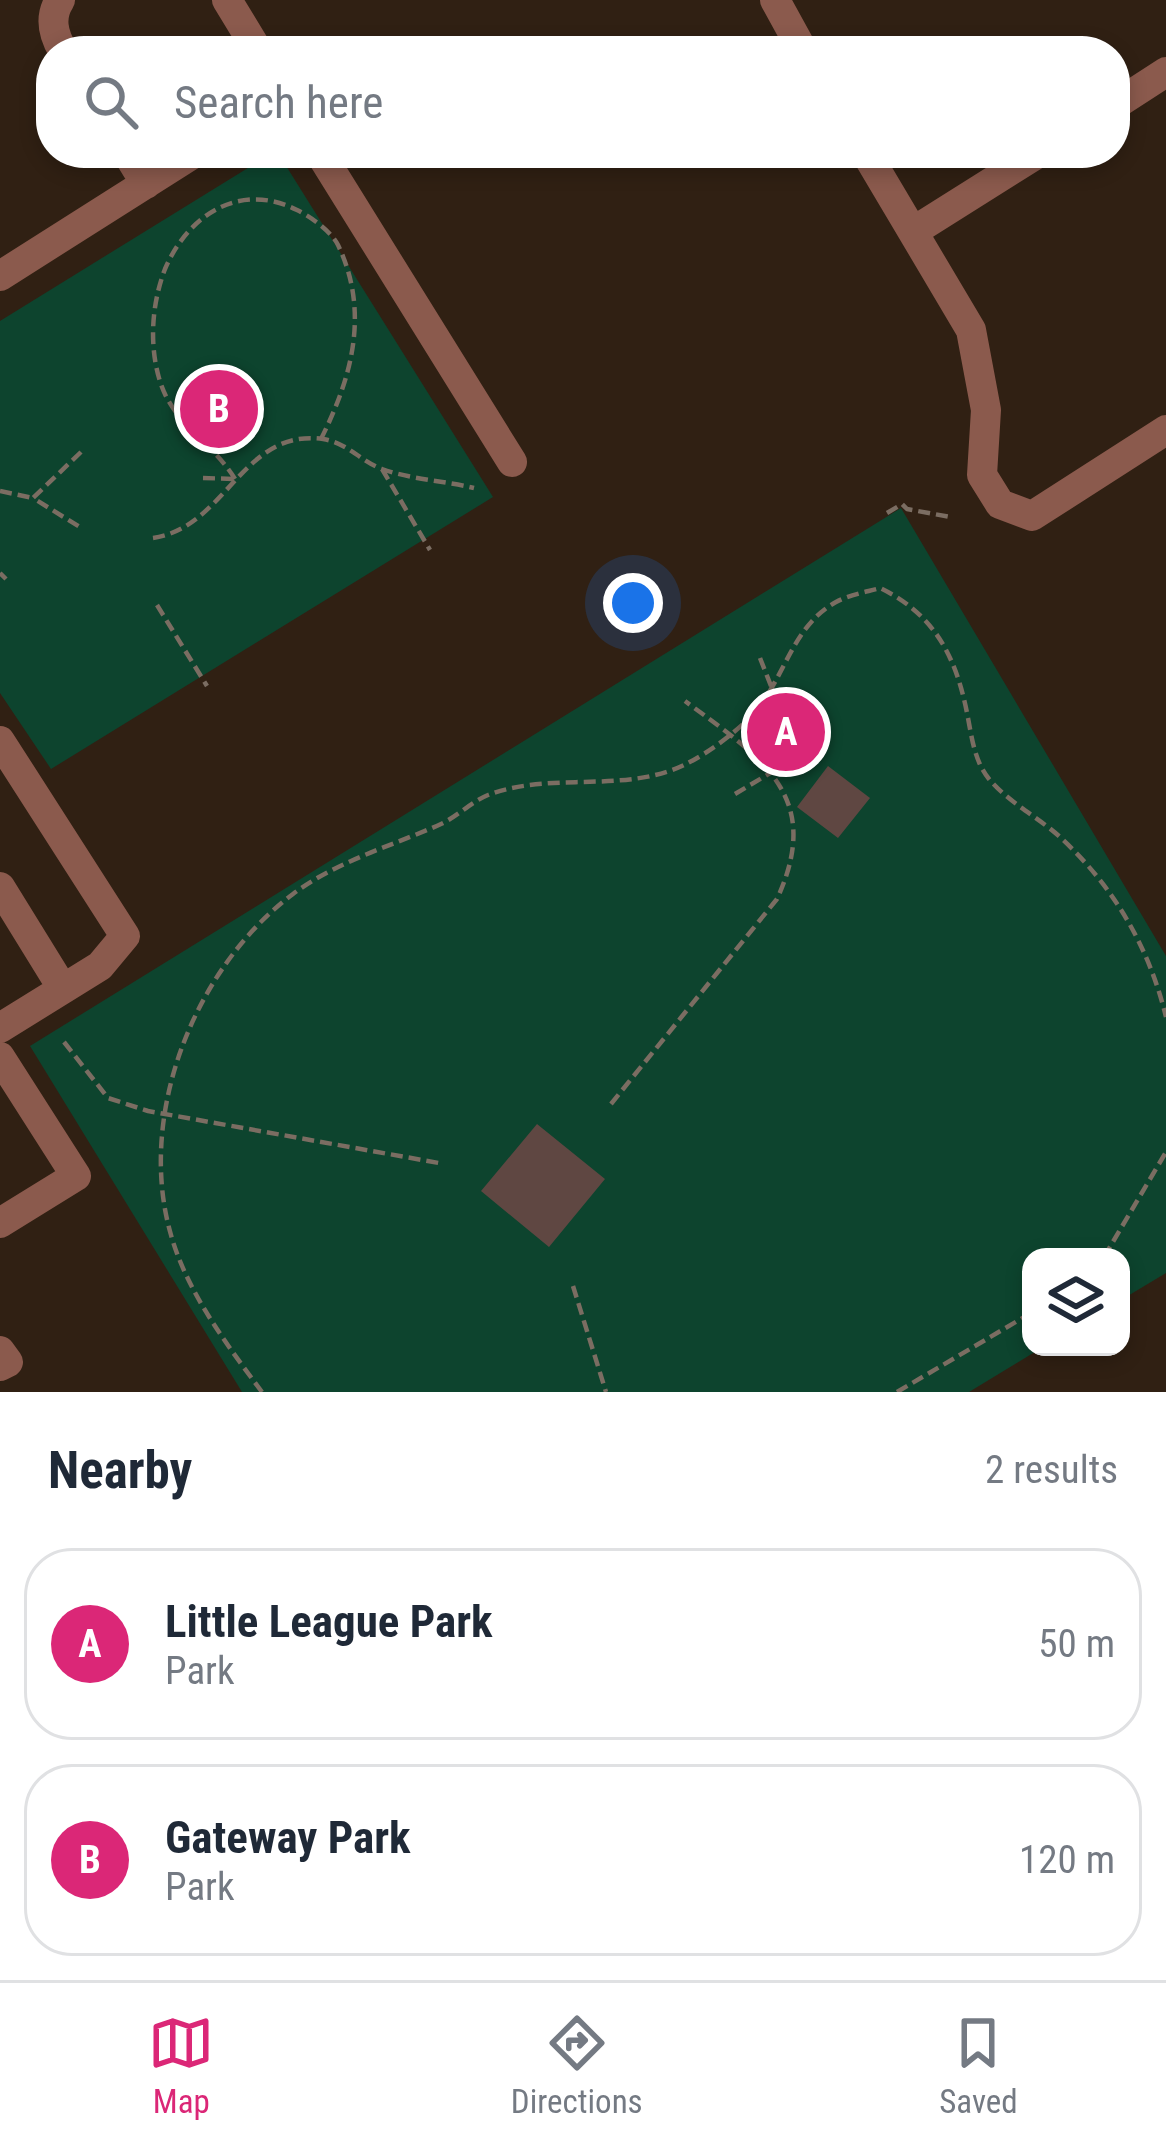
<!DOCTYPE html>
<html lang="en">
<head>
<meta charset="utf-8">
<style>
	body { margin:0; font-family:"Roboto Condensed",sans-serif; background:#f2f2f3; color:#1f2937 }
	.controls { position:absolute; right:36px; bottom:36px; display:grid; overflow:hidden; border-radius:24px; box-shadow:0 6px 18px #0003 }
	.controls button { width:108px; height:108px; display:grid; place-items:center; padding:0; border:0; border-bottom:3px solid #e0e1e3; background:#fff; color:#1f2937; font:60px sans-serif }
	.you { position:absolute; left:633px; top:603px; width:42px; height:42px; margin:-30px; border:9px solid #fff; border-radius:50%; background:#1a73e8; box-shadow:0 0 0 18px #1a73e833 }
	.badge { display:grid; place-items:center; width:78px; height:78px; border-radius:50%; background:#db2777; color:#fff; font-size:39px; font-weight:700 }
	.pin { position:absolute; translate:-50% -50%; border:6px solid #fff; box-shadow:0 3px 12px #0006 }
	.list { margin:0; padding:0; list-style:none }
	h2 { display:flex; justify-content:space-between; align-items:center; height:156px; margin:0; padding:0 48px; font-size:51px }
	h2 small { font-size:39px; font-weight:400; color:#747a83 }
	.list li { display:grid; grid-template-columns:78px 1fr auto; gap:36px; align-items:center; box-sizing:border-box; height:192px; margin:0 24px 24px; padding:0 24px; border:3px solid #e0e1e3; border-radius:48px }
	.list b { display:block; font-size:45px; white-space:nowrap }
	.list p { margin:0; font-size:39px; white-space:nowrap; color:#747a83 }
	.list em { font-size:39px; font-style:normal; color:#747a83 }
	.icon { flex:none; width:66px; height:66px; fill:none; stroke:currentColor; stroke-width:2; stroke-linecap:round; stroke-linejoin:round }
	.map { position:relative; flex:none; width:1166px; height:1392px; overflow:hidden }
	.search { position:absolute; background:#fff; box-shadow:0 6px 18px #0003; left:36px; right:36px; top:36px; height:132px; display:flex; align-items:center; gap:30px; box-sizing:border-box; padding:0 42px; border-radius:48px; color:#747a83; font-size:45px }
	.sheet { height:588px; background:#fff }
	nav { display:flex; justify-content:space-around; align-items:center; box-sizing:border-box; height:168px; border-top:3px solid #e0e1e3; background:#fff; font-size:33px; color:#747a83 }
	nav a { display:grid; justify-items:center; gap:6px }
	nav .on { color:#db2777 }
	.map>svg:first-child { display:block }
	.green { fill:#0d442e }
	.building { fill:#5f4742 }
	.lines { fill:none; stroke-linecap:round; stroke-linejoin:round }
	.path { stroke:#7b6d62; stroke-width:4.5; stroke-dasharray:12 6; stroke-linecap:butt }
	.minor { stroke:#8b5a4d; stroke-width:30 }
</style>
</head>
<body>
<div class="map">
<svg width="1166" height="1392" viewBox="0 0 1166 1392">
	<rect width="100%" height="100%" fill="#302013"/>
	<path class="green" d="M 272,153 L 278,153 L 493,497 L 51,769 L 0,693 L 0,321 Z
		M 901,508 L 1166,956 L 1166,1273 L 1121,1300 L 1121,1257 L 1031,1257 L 1031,1347 L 1043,1347 L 969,1392 L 242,1392 L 30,1046 Z"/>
	<path class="building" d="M 828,766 L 870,798 L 838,838 L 797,807 Z
		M 537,1124 L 605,1179 L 549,1247 L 481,1191 Z"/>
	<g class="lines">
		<path class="path" d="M 81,452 L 33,498 L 83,529
			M 382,469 L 430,550
			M 203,478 L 235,479
			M 235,479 C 212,441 172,425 159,378 C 149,343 152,303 165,269 C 188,215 240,181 297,210 C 311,217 331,231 338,245 C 370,312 352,377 321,439
			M 0,491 L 33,498
			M 887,513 L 902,504 L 907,509 L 950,517
			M 153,538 C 227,527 242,428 323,439 C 348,443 360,461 382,469 C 409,479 445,481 474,488
			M 0,573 L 6,579
			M 157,605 L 207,686
			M 760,658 L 771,686
			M 735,794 L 772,772
			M 64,1042 L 108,1098 L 148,1111 L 439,1163
			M 611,1104 L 777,899 C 825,795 760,757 685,701
			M 1104,1257 L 1166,1152
			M 573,1286 L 606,1392
			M 262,1392 C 227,1345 187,1292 171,1235 C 136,1115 195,967 293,894 C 337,861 392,846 441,824 C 458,816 471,802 488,795 C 551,771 623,794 684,765 C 709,753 746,726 762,703 C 787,668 796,624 836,602 C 849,595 866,592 880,588 C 936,615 957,659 968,718 C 972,739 975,762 989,779 C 1008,802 1038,817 1060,837 C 1114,887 1149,947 1166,1017
			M 897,1392 L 1031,1313"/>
		<path class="minor" d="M 60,0 C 49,17 53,34 63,51
			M 227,0 L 258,51
			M 775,0 L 803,51
			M 1115,105 L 1166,72
			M 127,153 L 146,184
			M 320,153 L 512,462
			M 866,153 L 971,330 L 986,410 L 982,475 L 1000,504 L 1032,516 L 1166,430
			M 914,231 L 1038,153
			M 0,276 L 194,153
			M 0,741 L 125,936 L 100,966 L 0,1028
			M 0,887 L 63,989
			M 0,1057 L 76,1176 L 0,1223
			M 0,1351 L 8,1362 L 0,1366"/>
	</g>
</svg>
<div class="controls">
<button><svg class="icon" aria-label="layers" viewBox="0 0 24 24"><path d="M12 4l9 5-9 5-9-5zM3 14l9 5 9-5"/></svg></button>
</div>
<div class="you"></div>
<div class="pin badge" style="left:786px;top:732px">A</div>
<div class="pin badge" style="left:219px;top:409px">B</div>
<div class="search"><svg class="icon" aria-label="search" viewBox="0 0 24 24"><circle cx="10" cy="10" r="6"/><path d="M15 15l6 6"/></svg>Search here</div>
</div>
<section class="sheet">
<h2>Nearby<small>2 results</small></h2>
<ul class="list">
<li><span class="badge">A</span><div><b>Little League Park</b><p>Park</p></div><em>50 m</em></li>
<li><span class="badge">B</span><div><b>Gateway Park</b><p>Park</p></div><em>120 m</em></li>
</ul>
</section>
<nav>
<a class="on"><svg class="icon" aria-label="map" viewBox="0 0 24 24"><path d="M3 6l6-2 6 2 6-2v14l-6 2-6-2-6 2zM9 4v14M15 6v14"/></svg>Map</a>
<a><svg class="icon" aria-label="directions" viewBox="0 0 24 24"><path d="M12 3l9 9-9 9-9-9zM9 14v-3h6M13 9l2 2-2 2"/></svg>Directions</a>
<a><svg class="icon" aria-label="saved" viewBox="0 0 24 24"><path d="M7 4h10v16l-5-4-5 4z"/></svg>Saved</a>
</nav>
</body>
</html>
